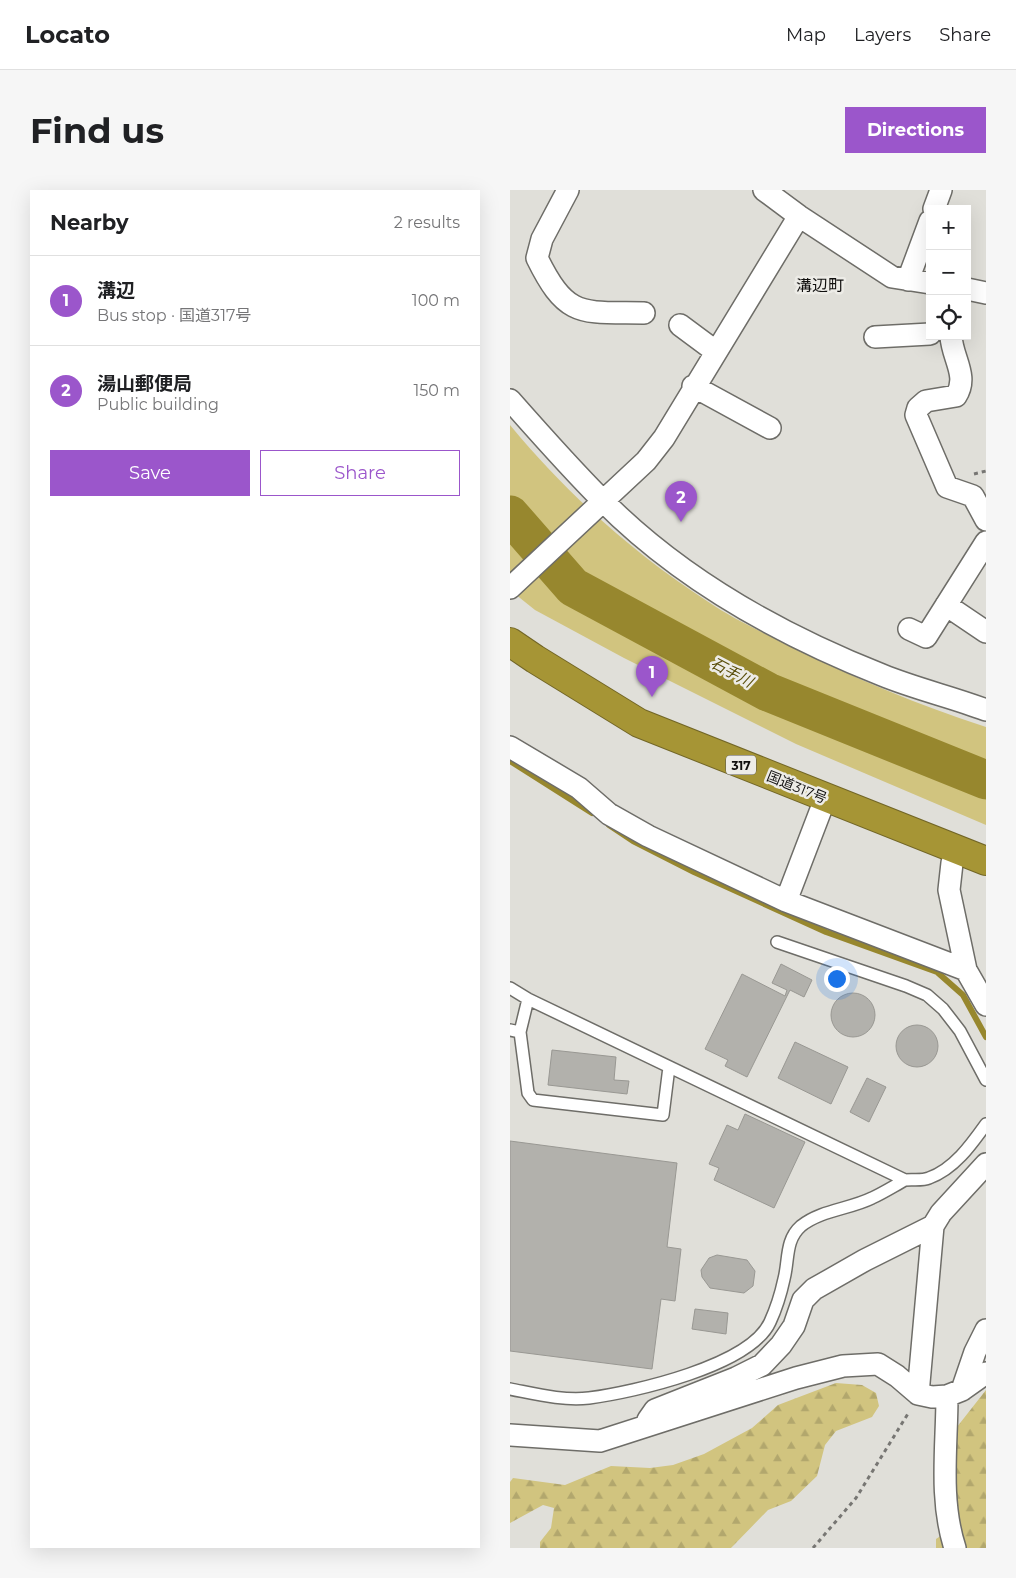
<!DOCTYPE html>
<html lang="en">
<head>
<meta charset="utf-8">
<style>
	body { margin:0; font-family:Montserrat,"Noto Sans JP",sans-serif; background:#f6f6f6; color:#202124 }
	.controls { position:absolute; right:15px; top:15px; display:grid; overflow:hidden; border-radius:0px; box-shadow:0 5px 20px #0002 }
	.controls button { width:45px; height:45px; display:grid; place-items:center; padding:0; border:0; border-bottom:1px solid #e0e0e0; background:#fff; color:#202124; font:25px sans-serif }
	.you { position:absolute; left:326px; top:788px; width:18px; height:18px; margin:-12px; border:4px solid #fff; border-radius:50%; background:#1a73e8; box-shadow:0 0 0 8px #1a73e833 }
	.badge { display:grid; place-items:center; width:32px; height:32px; border-radius:50%; background:#9b56cb; color:#fff; font-size:16px; font-weight:700 }
	.pin { position:absolute; translate:-50% -41px; filter:drop-shadow(0 1px 2px #0008) }
	.pin::after { content:''; position:absolute; top:26px; width:18px; height:15px; background:inherit; clip-path:polygon(0 0,100% 0,50% 100%) }
	.list { margin:0; padding:0; list-style:none }
	h2 { display:flex; justify-content:space-between; align-items:center; height:65px; margin:0; padding:0 20px; font-size:21px }
	h2 small { font-size:16px; font-weight:400; color:#757577 }
	.list li { display:grid; grid-template-columns:32px 1fr auto; gap:15px; align-items:center; box-sizing:border-box; height:90px; padding:0 20px; border-top:1px solid #e0e0e0 }
	.list b { display:block; font-size:19px; white-space:nowrap }
	.list p { margin:0; font-size:16px; white-space:nowrap; color:#757577 }
	.list em { font-size:16px; font-style:normal; color:#757577 }
	.actions { display:flex; gap:10px; padding:15px 20px }
	.actions a { flex:1; padding:11px 0; border:1px solid #9b56cb; border-radius:0px; text-align:center; font-size:18px; color:#9b56cb }
	.actions .main { background:#9b56cb; color:#fff }
	.icon { flex:none; width:28px; height:28px; fill:none; stroke:currentColor; stroke-width:2; stroke-linecap:round; stroke-linejoin:round }
	.map { position:relative; flex:none; width:476px; height:1358px; overflow:hidden; border-radius:0px }
	header { display:flex; align-items:center; gap:30px; box-sizing:border-box; height:70px; padding:0 25px; background:#fff; border-bottom:1px solid #e0e0e0 }
	header strong { font-size:24px }
	nav { display:flex; gap:28px; margin-inline-start:auto; font-size:18px }
	.intro { display:flex; align-items:center; justify-content:space-between; box-sizing:border-box; height:120px; padding:0 30px }
	h1 { margin:0; font-size:35px }
	.button { padding:12px 22px; border-radius:0px; background:#9b56cb; color:#fff; font-size:18px; font-weight:700 }
	main { display:flex; gap:30px; padding:0 30px }
	aside { flex:1; background:#fff; border-radius:0px; box-shadow:0 5px 20px #0002 }
	.map>svg:first-child { display:block }
	.green { fill:#d1c47f }
	.forest { fill:url(#forest-firs) }
	.lines { fill:none; stroke-linecap:round; stroke-linejoin:round }
	.stream { stroke:#97872e; stroke-width:6 }
	.river { stroke:#97872e; stroke-width:39 }
	.building { fill:#b2b1ac; stroke:#999893 }
	.lane-casing { stroke:#6e6d68; stroke-width:14 }
	.street-casing { stroke:#6e6d68; stroke-width:24 }
	.highway-casing { stroke:#726627; stroke-width:30 }
	.path { stroke:#777673; stroke-width:3; stroke-dasharray:4 4; stroke-linecap:butt }
	.lane { stroke:#fff; stroke-width:11 }
	.street { stroke:#fff; stroke-width:21 }
	.highway { stroke:#a69535; stroke-width:28 }
	.labels { text-anchor:middle; dominant-baseline:central; stroke-width:5; stroke-linejoin:round; paint-order:stroke }
	.shield { fill:#edece7; stroke:#52514f; stroke-width:1 }
	.shield-label { font-size:12px; font-weight:bold; fill:#100f0e }
	.street-label { font-size:14px; fill:#100f0e; stroke:#edece7 }
	.water-label { font-size:15px; font-style:italic; fill:#5b500d; stroke:#edece7 }
	.quarter-label { font-size:16px; fill:#100f0e; stroke:#edece7 }
</style>
</head>
<body>
<header>
<strong>Locato</strong>
<nav><a>Map</a><a>Layers</a><a>Share</a></nav>
</header>
<div class="intro"><h1>Find us</h1><a class="button">Directions</a></div>
<main>
<aside>
<h2>Nearby<small>2 results</small></h2>
<ul class="list">
<li><span class="badge">1</span><div><b>溝辺</b><p>Bus stop · 国道317号</p></div><em>100 m</em></li>
<li><span class="badge">2</span><div><b>湯山郵便局</b><p>Public building</p></div><em>150 m</em></li>
</ul>
<div class="actions"><a class="main">Save</a><a>Share</a></div>
</aside>
<div class="map">
<svg width="476" height="1358" viewBox="0 0 476 1358">
	<defs>
		<pattern id="forest-firs" width="22" height="20" patternUnits="userSpaceOnUse" patternTransform="scale(1.25)"><rect width="22" height="20" fill="#d1c47f"/><path d="M5 1l3.5 6h-7zM16 11l3.5 6h-7z" fill="#b2a76d"/></pattern>
	</defs>
	<rect width="100%" height="100%" fill="#e0dfd9"/>
	<path class="green" d="M 0,235 C 56,303 123,363 197,411 C 223,429 252,442 280,456 C 344,488 408,515 476,537 L 476,635 L 286,554 L 114,468 L 25,420 L 0,400 Z"/>
	<path class="forest" d="M 326,1193 L 352,1195 L 366,1203 L 369,1216 L 362,1227 L 326,1241 L 315,1255 L 307,1286 L 281,1311 L 258,1320 L 221,1358 L 30,1358 L 30,1352 L 41,1338 L 44,1318 L 33,1315 L 0,1333 L 0,1292 L 3,1288 L 55,1295 L 101,1276 L 140,1278 L 163,1275 L 194,1264 L 242,1238 L 268,1215 Z
		M 476,1200 L 476,1358 L 426,1358 L 426,1349 L 438,1341 L 443,1242 Z"/>
	<g class="lines">
		<path class="stream" d="M 0,571 L 82,623
			M 99,635 L 123,651 L 184,682 L 316,742 L 427,782 L 453,805 L 476,847"/>
		<path class="river" d="M 0,325 L 63,397 L 258,502 L 476,590"/>
	</g>
	<path class="building" d="M 271,774 L 302,790 L 294,807 L 280,800 L 237,887 L 215,876 L 218,870 L 195,859 L 232,784 L 275,806 L 277,800 L 262,793 Z
		M321 825a22 22 0 1 1 44 0a22 22 0 1 1-44 0Z
		M386 856a21 21 0 1 1 42 0a21 21 0 1 1-42 0Z
		M 285,852 L 338,877 L 321,914 L 268,888 Z
		M 42,860 L 106,867 L 104,890 L 119,891 L 117,904 L 38,895 Z
		M 357,888 L 376,897 L 359,932 L 340,922 Z
		M 235,924 L 295,952 L 264,1018 L 204,990 L 209,978 L 199,974 L 217,935 L 228,940 Z
		M 0,951 L 167,973 L 157,1057 L 171,1059 L 165,1111 L 151,1109 L 142,1179 L 0,1161 Z
		M 207,1065 L 237,1070 L 245,1081 L 243,1096 L 234,1103 L 200,1098 L 192,1087 L 191,1080 L 199,1068 Z
		M 185,1119 L 218,1123 L 216,1144 L 182,1139 Z"/>
	<g class="lines">
		<g class="lane-casing">
			<path id="lane" d="M 267,752 L 396,796 L 417,805 L 433,819 L 450,841 L 476,890
				M 0,798 L 18,809 L 395,990 C 402,989 412,991 419,988 C 444,979 461,955 476,934
				M 0,840 L 10,842 L 18,809
				M 10,842 L 18,903 L 23,910 L 153,925 L 159,877
				M 0,1199 C 26,1204 53,1211 79,1208 C 124,1202 240,1176 260,1132 C 266,1119 271,1103 274,1089 C 279,1070 275,1050 291,1036 C 311,1020 340,1019 362,1008 C 373,1003 384,996 395,990"/>
		</g>
		<g class="street-casing">
			<path id="street" d="M 58,0 L 32,49 L 27,68 C 57,129 71,122 134,123
				M 254,0 L 289,26 L 382,87 L 420,93
				M 424,19 L 431,0
				M 398,90 L 420,31
				M 457,99 L 476,103
				M 170,135 L 205,161
				M 441,146 C 442,168 459,186 446,206 L 416,211 L 408,218 L 406,225 L 437,297 L 463,306 L 476,330
				M 365,147 L 420,144
				M 183,196 L 260,238
				M 0,210 C 30,244 60,278 92,310 C 169,388 271,445 372,485 C 406,499 442,507 476,520
				M 0,398 L 136,271 L 154,248 L 289,26
				M 436,415 L 476,442
				M 399,439 L 416,447 L 476,352
				M 0,557 L 69,598 L 99,624 L 138,646 L 276,711 L 456,780
				M 448,660 L 442,673 L 439,700 L 456,780 L 476,815
				M 276,711 L 315,609
				M 452,1200 L 465,1162 L 476,1140
				M 408,1204 L 423,1036 L 431,1023 L 476,974
				M 437,1206 C 437,1256 429,1309 445,1358
				M 138,1230 L 145,1220 L 226,1188 L 252,1175 L 271,1155 L 284,1136 L 293,1110 L 304,1099 L 355,1070 L 423,1036
				M 0,1245 L 90,1251 L 286,1188 L 333,1176 L 368,1174 L 387,1186 L 408,1204 L 422,1207 L 437,1206 L 452,1200 L 476,1183"/>
		</g>
		<g class="highway-casing">
			<path id="highway" d="M 0,452 L 25,469 L 129,533 L 476,671"/>
		</g>
		<path class="path" d="M 464,284 L 476,281
			M 303,1358 L 346,1308 L 399,1222"/>
		<use href="#lane" class="lane"/>
		<use href="#street" class="street"/>
		<use href="#highway" class="highway"/>
	</g>
	<g class="labels">
		<rect class="shield" x="216" y="565.5" width="30" height="19" rx="4"/>
		<g class="shield-label">
			<text x="231" y="575">317</text>
		</g>
		<g class="street-label">
			<text transform="translate(287 597) rotate(22)">国道317号</text>
		</g>
		<g class="water-label">
			<text transform="translate(222 482) rotate(28)">石手川</text>
		</g>
		<g class="quarter-label">
			<text x="310" y="95">溝辺町</text>
		</g>
	</g>
</svg>
<div class="controls">
<button>+</button>
<button>−</button>
<button><svg class="icon" aria-label="locate" viewBox="0 0 24 24"><circle cx="12" cy="12" r="6"/><path d="M12 2v4M12 18v4M2 12h4M18 12h4"/></svg></button>
</div>
<div class="you"></div>
<div class="pin badge" style="left:142px;top:507px">1</div>
<div class="pin badge" style="left:171px;top:332px">2</div>
</div>
</main>
</body>
</html>
